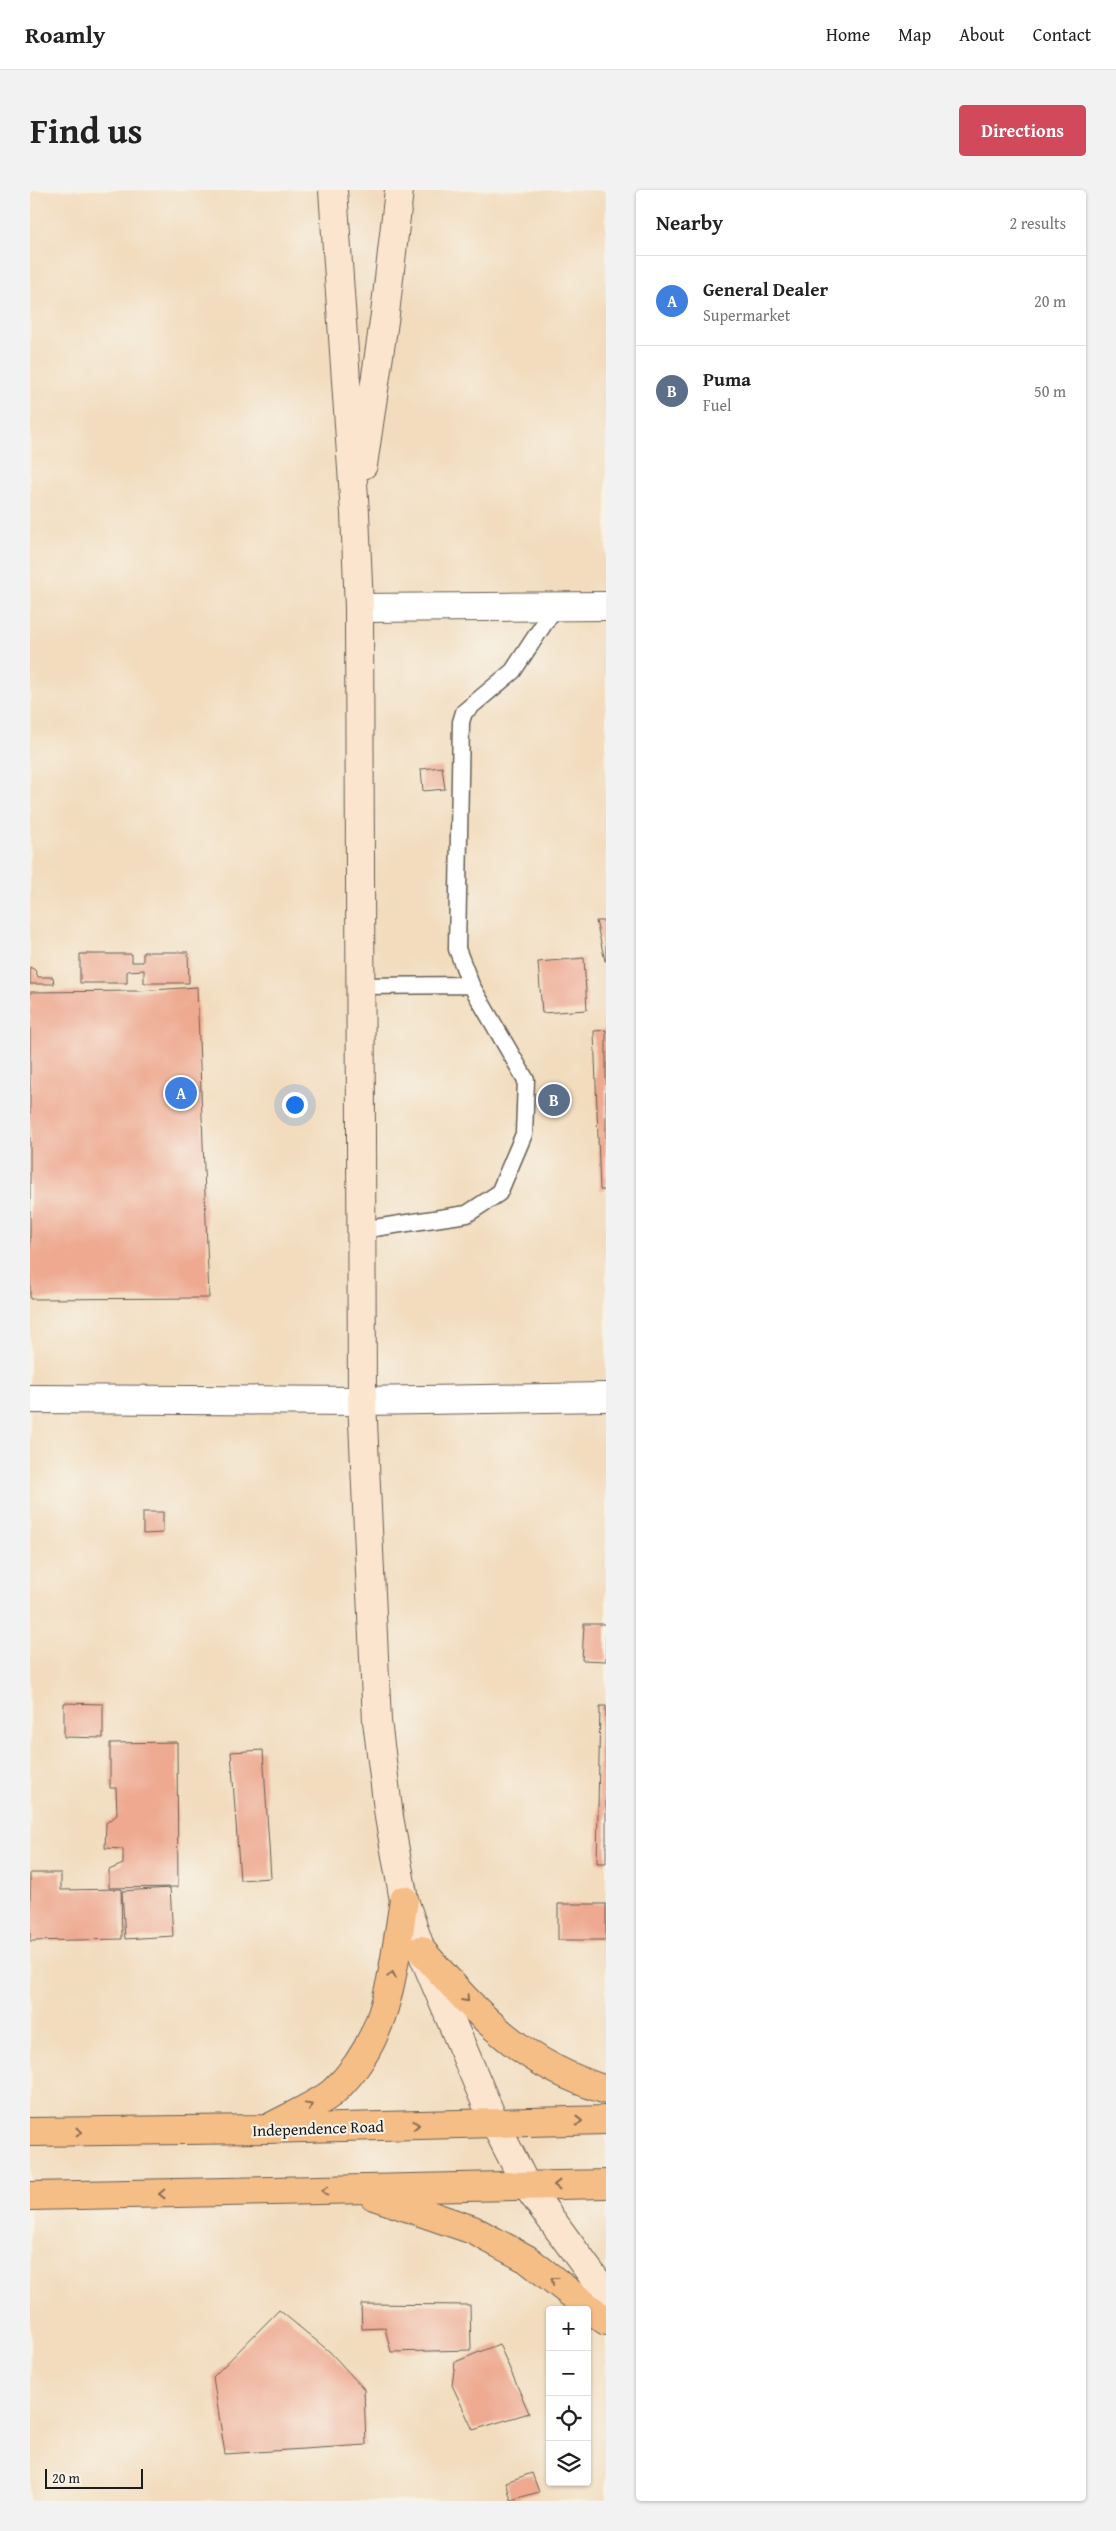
<!DOCTYPE html>
<html lang="en">
<head>
<meta charset="utf-8">
<style>
	body { margin:0; font-family:"Gentium Book Plus",serif; background:#f2f2f2; color:#222 }
	.controls { position:absolute; right:15px; bottom:15px; display:grid; overflow:hidden; border-radius:5px; box-shadow:0 1px 4px #0004 }
	.controls button { width:45px; height:45px; display:grid; place-items:center; padding:0; border:0; border-bottom:1px solid #e0e0e0; background:#fff; color:#222; font:25px sans-serif }
	.scale { position:absolute; left:15px; bottom:12px; width:98px; box-sizing:border-box; padding-left:5px; border:2px solid #1c1c1c; border-top:0; font-size:14px; line-height:18px; white-space:nowrap; color:#1c1c1c; -webkit-text-stroke:4px #f7f3e8; paint-order:stroke }
	.you { position:absolute; left:264px; top:914px; width:18px; height:18px; margin:-12px; border:4px solid #fff; border-radius:50%; background:#1a73e8; box-shadow:0 0 0 8px #1a73e833 }
	.badge { display:grid; place-items:center; width:32px; height:32px; border-radius:50%; background:#d1495b; color:#fff; font-size:16px; font-weight:700 }
	.pin { position:absolute; translate:-50% -50%; border:2px solid #fff; box-shadow:0 1px 5px #0006 }
	.list { margin:0; padding:0; list-style:none }
	h2 { display:flex; justify-content:space-between; align-items:center; height:65px; margin:0; padding:0 20px; font-size:21px }
	h2 small { font-size:16px; font-weight:400; color:#767676 }
	.list li { display:grid; grid-template-columns:32px 1fr auto; gap:15px; align-items:center; box-sizing:border-box; height:90px; padding:0 20px; border-top:1px solid #e0e0e0 }
	.list b { display:block; font-size:19px; white-space:nowrap }
	.list p { margin:0; font-size:16px; white-space:nowrap; color:#767676 }
	.list em { font-size:16px; font-style:normal; color:#767676 }
	.icon { flex:none; width:28px; height:28px; fill:none; stroke:currentColor; stroke-width:2; stroke-linecap:round; stroke-linejoin:round }
	.map { position:relative; flex:none; width:576px; height:2311px; overflow:hidden; border-radius:5px }
	header { display:flex; align-items:center; gap:30px; box-sizing:border-box; height:70px; padding:0 25px; background:#fff; border-bottom:1px solid #e0e0e0 }
	header strong { font-size:24px }
	nav { display:flex; gap:28px; margin-inline-start:auto; font-size:18px }
	.intro { display:flex; align-items:center; justify-content:space-between; box-sizing:border-box; height:120px; padding:0 30px }
	h1 { margin:0; font-size:35px }
	.button { padding:12px 22px; border-radius:5px; background:#d1495b; color:#fff; font-size:18px; font-weight:700 }
	main { display:flex; gap:30px; padding:0 30px }
	aside { flex:1; background:#fff; border-radius:5px; box-shadow:0 1px 4px #0004 }
	.map>svg:first-child { display:block }
	.building { fill:#eea990 }
	.lines { fill:none; stroke-linecap:round; stroke-linejoin:round }
	.lane-casing { stroke:#675f54; stroke-width:19 }
	.street-casing { stroke:#675f54; stroke-width:30 }
	.secondary-casing { stroke:#675f54; stroke-width:30 }
	.primary-casing { stroke:#675f54; stroke-width:30 }
	.lane { stroke:#fff; stroke-width:16 }
	.street { stroke:#fff; stroke-width:28 }
	.secondary { stroke:#fbe5cf; stroke-width:28 }
	.primary { stroke:#f6be87; stroke-width:28 }
	.oneway { stroke:#896d52 }
	.labels { text-anchor:middle; dominant-baseline:central; stroke-width:4; stroke-linejoin:round; paint-order:stroke }
	.street-label { font-size:16px; fill:#1c1c1c; stroke:#f7f3e8 }
</style>
</head>
<body>
<header>
<strong>Roamly</strong>
<nav><a>Home</a><a>Map</a><a>About</a><a>Contact</a></nav>
</header>
<div class="intro"><h1>Find us</h1><a class="button">Directions</a></div>
<main>
<div class="map">
<svg width="576" height="2311" viewBox="0 0 576 2311">
	<rect width="100%" height="100%" fill="#f7f3e8"/>
	<filter id="ink" filterUnits="userSpaceOnUse"><feTurbulence type="fractalNoise" baseFrequency=".02" numOctaves="2"/><feDisplacementMap in="SourceGraphic" scale="10" xChannelSelector="R" yChannelSelector="G"/><feConvolveMatrix kernelMatrix="1 2 1 2 8 2 1 2 1" color-interpolation-filters="sRGB"/></filter>
	<filter id="wash" filterUnits="userSpaceOnUse"><feTurbulence type="fractalNoise" baseFrequency=".0096" numOctaves="4" result="noise"/><feDisplacementMap in="SourceGraphic" scale="20" xChannelSelector="R" yChannelSelector="G"/><feGaussianBlur stdDeviation="1.12" result="paint"/><feColorMatrix in="noise" values="0 0 0 0 0 0 0 0 0 0 0 0 0 0 0 0 0 1.4 0 .05"/><feComposite in="paint" operator="in"/></filter>
	<g filter="url(#wash)">
		<rect width="100%" height="100%" fill="#f2dcbd"/>
		<g id="blocks">
			<path class="building" d="M 412,577 L 415,599 L 393,601 L 391,579 Z
				M 566,731 L 576,731 L 576,771 L 575,771 Z
				M 113,762 L 158,762 L 159,793 L 114,793 L 114,780 L 97,781 L 97,793 L 50,793 L 50,764 L 102,764 L 102,772 L 113,772 Z
				M 554,768 L 557,820 L 512,823 L 508,772 Z
				M 0,777 L 5,780 L 8,787 L 23,787 L 24,794 L 0,794 Z
				M 167,797 L 179,1108 L 0,1109 L 0,802 L 108,801 Z
				M 576,840 L 576,1000 L 570,1000 L 564,841 Z
				M 113,1322 L 133,1322 L 133,1343 L 113,1344 Z
				M 554,1434 L 576,1434 L 576,1471 L 552,1470 Z
				M 34,1513 L 73,1514 L 73,1548 L 34,1547 Z
				M 570,1516 L 576,1516 L 576,1673 L 567,1673 Z
				M 147,1552 L 148,1697 L 79,1698 L 79,1680 L 93,1674 L 93,1659 L 75,1658 L 76,1633 L 87,1625 L 86,1598 L 80,1598 L 80,1553 Z
				M 233,1560 L 241,1688 L 210,1690 L 201,1562 Z
				M 0,1683 L 31,1683 L 31,1700 L 91,1699 L 92,1749 L 0,1751 Z
				M 140,1698 L 143,1746 L 95,1749 L 92,1701 Z
				M 528,1714 L 576,1714 L 576,1750 L 528,1750 Z
				M 331,2114 L 440,2115 L 441,2160 L 361,2162 L 355,2138 L 332,2139 Z
				M 249,2120 L 300,2162 L 334,2199 L 336,2255 L 195,2264 L 183,2187 Z
				M 469,2154 L 499,2223 L 443,2240 L 422,2195 L 425,2172 Z
				M 502,2283 L 509,2302 L 481,2310 L 476,2292 Z"/>
		</g>
	</g>
	<g filter="url(#ink)">
		<use href="#blocks" fill-opacity="0" stroke="#675f54" stroke-width="1"/>
		<g class="lines">
			<g class="lane-casing">
				<path id="lane" d="M 330,796 L 441,795
					M 331,1040 L 437,1024 L 469,1003 L 494,944 L 496,890 L 441,795 L 427,759 L 431,532 L 434,522 L 483,481 L 525,417"/>
			</g>
			<g class="street-casing">
				<path id="street" d="M 329,418 L 576,416
					M 0,1209 L 332,1211 L 576,1207"/>
			</g>
			<g class="secondary-casing">
				<path id="secondary" d="M 303,0 L 325,323 L 329,418 L 332,1211 L 347,1531 L 359,1627 L 374,1710 L 391,1760 L 464,1932 L 496,1995 L 576,2104
					M 333,275 L 355,124 L 369,0"/>
			</g>
			<g class="primary-casing">
				<path id="primary" d="M 391,1760 C 449,1825 489,1873 576,1900
					M 239,1938 C 257,1928 289,1914 303,1902 C 360,1849 362,1782 374,1710
					M 0,1942 L 236,1939 L 576,1930
					M 0,2006 L 576,1994
					M 344,2006 L 443,2040 L 497,2069 L 576,2131"/>
			</g>
			<use href="#lane" class="lane"/>
			<use href="#street" class="street"/>
			<use href="#secondary" class="secondary"/>
			<use href="#primary" class="primary"/>
		</g>
		<defs><path id="oneway-chevron" d="M-2-3.5L2.5 0L-2 3.5" fill="none" stroke-width="1.6" stroke-linecap="round" stroke-linejoin="round" transform="scale(1.25)"/></defs>
		<g class="oneway">
			<use href="#oneway-chevron" transform="translate(362 1785) rotate(-80)"/>
			<use href="#oneway-chevron" transform="translate(436 1809) rotate(48)"/>
			<use href="#oneway-chevron" transform="translate(279 1916) rotate(-29)"/>
			<use href="#oneway-chevron" transform="translate(549 1931) rotate(-1)"/>
			<use href="#oneway-chevron" transform="translate(386 1935) rotate(-2)"/>
			<use href="#oneway-chevron" transform="translate(49 1942) rotate(-1)"/>
			<use href="#oneway-chevron" transform="translate(527 1995) rotate(180)"/>
			<use href="#oneway-chevron" transform="translate(295 2001) rotate(179)"/>
			<use href="#oneway-chevron" transform="translate(132 2004) rotate(179)"/>
			<use href="#oneway-chevron" transform="translate(524 2090) rotate(-142)"/>
		</g>
	</g>
	<g class="labels">
		<g class="street-label">
			<text transform="translate(288 1938) rotate(-2)">Independence Road</text>
		</g>
	</g>
</svg>
<div class="controls">
<button>+</button>
<button>−</button>
<button><svg class="icon" aria-label="locate" viewBox="0 0 24 24"><circle cx="12" cy="12" r="6"/><path d="M12 2v4M12 18v4M2 12h4M18 12h4"/></svg></button>
<button><svg class="icon" aria-label="layers" viewBox="0 0 24 24"><path d="M12 4l9 5-9 5-9-5zM3 14l9 5 9-5"/></svg></button>
</div>
<div class="scale">20 m</div>
<div class="you"></div>
<div class="pin badge" style="left:151px;top:903px;background:#3f7fe0">A</div>
<div class="pin badge" style="left:524px;top:910px;background:#5c6f8a">B</div>
</div>
<aside>
<h2>Nearby<small>2 results</small></h2>
<ul class="list">
<li><span class="badge" style="background:#3f7fe0">A</span><div><b>General Dealer</b><p>Supermarket</p></div><em>20 m</em></li>
<li><span class="badge" style="background:#5c6f8a">B</span><div><b>Puma</b><p>Fuel</p></div><em>50 m</em></li>
</ul>
</aside>
</main>
</body>
</html>
